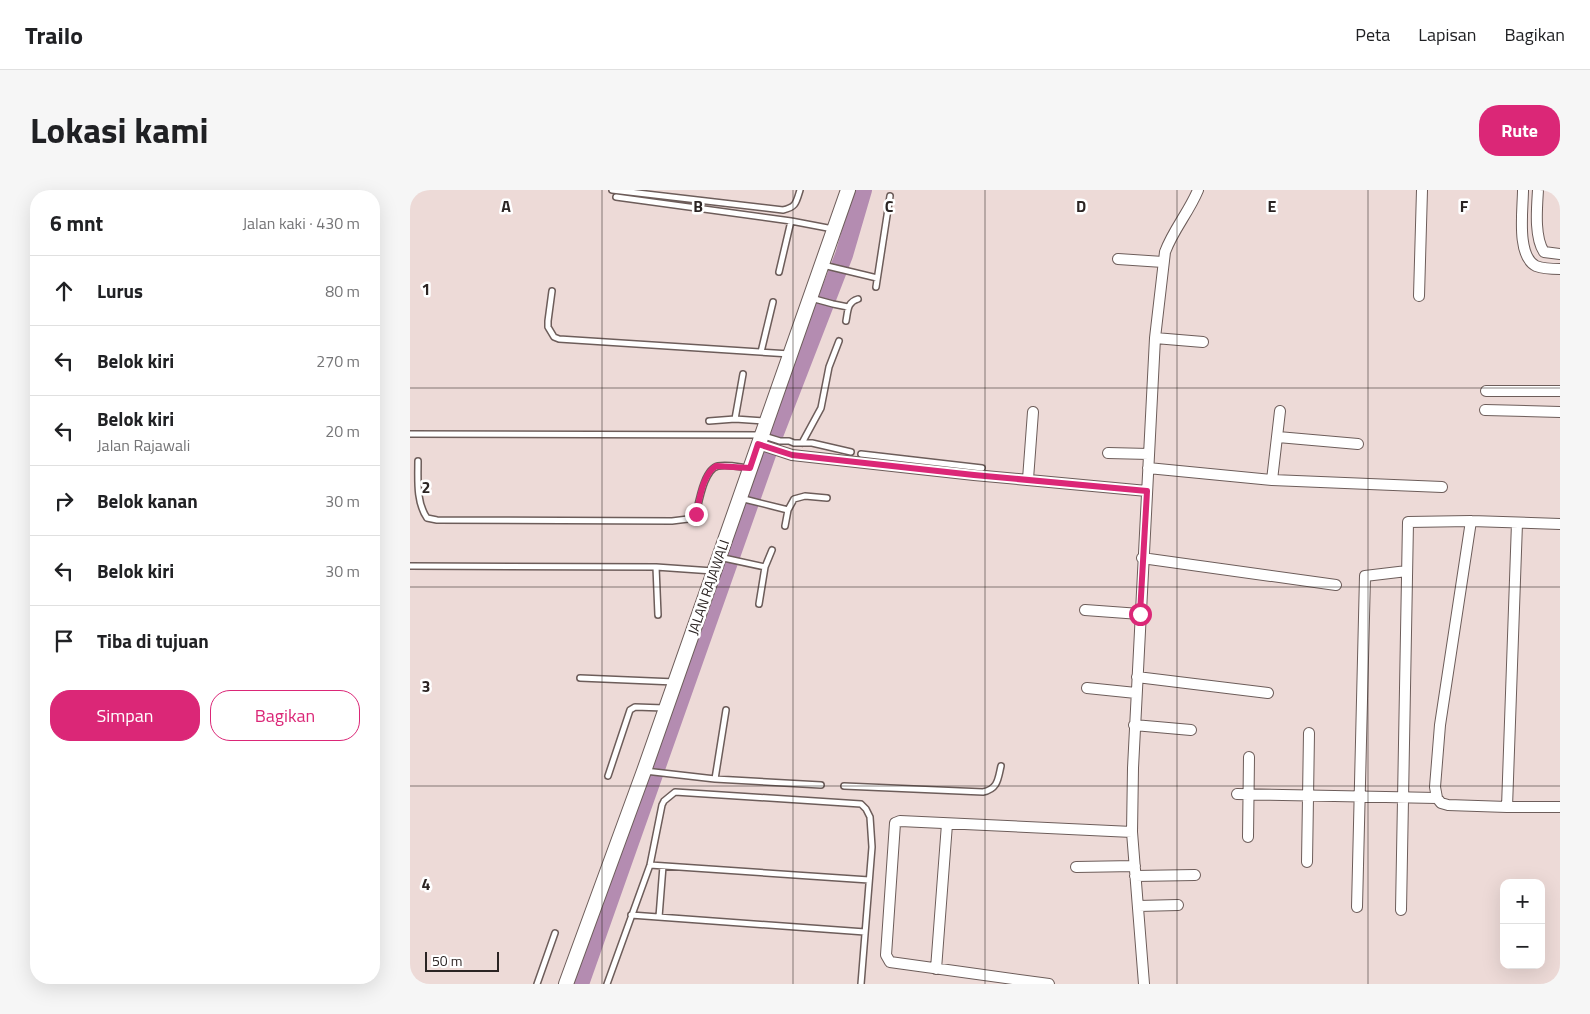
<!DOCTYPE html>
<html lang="id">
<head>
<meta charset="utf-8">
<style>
	body { margin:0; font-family:"Titillium Web",sans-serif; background:#f6f6f6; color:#202124 }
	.controls { position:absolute; right:15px; bottom:15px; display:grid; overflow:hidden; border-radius:10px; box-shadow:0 5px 20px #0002 }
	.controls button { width:45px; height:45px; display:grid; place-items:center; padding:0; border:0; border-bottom:1px solid #e0e0e0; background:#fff; color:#202124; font:25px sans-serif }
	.scale { position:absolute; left:15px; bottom:12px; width:74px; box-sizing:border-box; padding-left:5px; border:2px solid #2b2423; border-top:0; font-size:14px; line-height:18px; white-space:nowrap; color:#2b2423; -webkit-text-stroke:4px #fff; paint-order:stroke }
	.stop { position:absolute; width:15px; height:15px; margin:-11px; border:4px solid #db2777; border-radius:50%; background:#fff }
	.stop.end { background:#db2777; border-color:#fff; box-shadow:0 1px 5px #0008 }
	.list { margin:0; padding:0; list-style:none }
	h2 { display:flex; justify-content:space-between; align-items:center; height:65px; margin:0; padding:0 20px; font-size:21px }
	h2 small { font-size:16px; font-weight:400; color:#757577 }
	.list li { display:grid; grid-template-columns:32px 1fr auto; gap:15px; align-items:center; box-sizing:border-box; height:70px; padding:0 20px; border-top:1px solid #e0e0e0 }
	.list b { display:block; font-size:19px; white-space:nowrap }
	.list p { margin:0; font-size:16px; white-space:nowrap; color:#757577 }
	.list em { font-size:16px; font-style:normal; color:#757577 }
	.actions { display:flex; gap:10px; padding:15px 20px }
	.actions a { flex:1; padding:11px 0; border:1px solid #db2777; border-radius:20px; text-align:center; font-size:18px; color:#db2777 }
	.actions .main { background:#db2777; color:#fff }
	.icon { flex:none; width:28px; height:28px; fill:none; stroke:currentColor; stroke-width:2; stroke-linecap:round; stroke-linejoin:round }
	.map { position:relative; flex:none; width:1150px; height:794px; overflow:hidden; border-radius:20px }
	header { display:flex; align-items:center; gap:30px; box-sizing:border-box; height:70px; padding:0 25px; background:#fff; border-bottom:1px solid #e0e0e0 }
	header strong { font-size:24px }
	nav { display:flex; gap:28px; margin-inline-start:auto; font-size:18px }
	.intro { display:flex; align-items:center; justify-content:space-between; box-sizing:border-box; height:120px; padding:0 30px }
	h1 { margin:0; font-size:35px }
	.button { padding:12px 22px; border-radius:20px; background:#db2777; color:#fff; font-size:18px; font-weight:700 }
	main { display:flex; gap:30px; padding:0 30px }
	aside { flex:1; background:#fff; border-radius:20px; box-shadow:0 5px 20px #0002 }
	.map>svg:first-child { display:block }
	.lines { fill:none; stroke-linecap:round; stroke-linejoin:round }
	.river { stroke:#b48cb1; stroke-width:18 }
	.lane-casing { stroke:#6d5d5a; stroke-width:8 }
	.street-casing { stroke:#6d5d5a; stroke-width:12 }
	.secondary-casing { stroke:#6d5d5a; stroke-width:16 }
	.lane { stroke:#fff; stroke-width:5 }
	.street { stroke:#fff; stroke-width:10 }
	.secondary { stroke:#fff; stroke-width:14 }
	.route { stroke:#db2777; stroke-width:6 }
	.grid { fill:none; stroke:#2b2423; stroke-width:1; stroke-opacity:0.55 }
	.labels { text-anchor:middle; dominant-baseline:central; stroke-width:5; stroke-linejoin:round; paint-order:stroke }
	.street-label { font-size:14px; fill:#2b2423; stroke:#fff }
	.grid-label { font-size:16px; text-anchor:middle; font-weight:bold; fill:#2b2423; stroke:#fff; stroke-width:5; stroke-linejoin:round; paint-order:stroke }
</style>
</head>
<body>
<header>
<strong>Trailo</strong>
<nav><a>Peta</a><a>Lapisan</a><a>Bagikan</a></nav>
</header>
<div class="intro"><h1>Lokasi kami</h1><a class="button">Rute</a></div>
<main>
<aside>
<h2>6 mnt<small>Jalan kaki · 430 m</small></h2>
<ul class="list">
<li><svg class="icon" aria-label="ahead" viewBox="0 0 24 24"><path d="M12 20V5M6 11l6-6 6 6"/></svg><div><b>Lurus</b></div><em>80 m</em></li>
<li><svg class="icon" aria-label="left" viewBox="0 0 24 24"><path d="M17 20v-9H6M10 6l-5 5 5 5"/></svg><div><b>Belok kiri</b></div><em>270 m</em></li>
<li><svg class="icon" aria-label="left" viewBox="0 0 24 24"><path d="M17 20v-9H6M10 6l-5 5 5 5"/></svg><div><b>Belok kiri</b><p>Jalan Rajawali</p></div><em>20 m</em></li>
<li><svg class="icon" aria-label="right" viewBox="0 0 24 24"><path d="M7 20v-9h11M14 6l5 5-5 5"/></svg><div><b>Belok kanan</b></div><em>30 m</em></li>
<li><svg class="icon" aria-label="left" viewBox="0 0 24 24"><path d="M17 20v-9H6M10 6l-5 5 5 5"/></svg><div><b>Belok kiri</b></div><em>30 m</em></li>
<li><svg class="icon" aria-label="arrive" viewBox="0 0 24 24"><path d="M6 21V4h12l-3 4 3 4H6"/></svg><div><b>Tiba di tujuan</b></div></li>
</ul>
<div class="actions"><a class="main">Simpan</a><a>Bagikan</a></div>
</aside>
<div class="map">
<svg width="1150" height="794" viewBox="0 0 1150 794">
	<rect width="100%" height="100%" fill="#eddad7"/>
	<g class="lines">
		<path class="river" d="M 170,794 L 360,256 L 434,65 L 453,0"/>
		<g class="lane-casing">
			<path id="lane" d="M 202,0 L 373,20 C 386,17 386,13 390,0
				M 206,7 L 381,31 L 423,39
				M 413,75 L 467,88
				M 369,82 L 381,31
				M 466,97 L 480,6
				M 142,101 L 138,131 L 138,137 L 144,147 L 149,149 L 380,164
				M 401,108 L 423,114 L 438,117
				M 436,131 C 438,121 437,112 448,109
				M 351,162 L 363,112
				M 325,229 L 333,184
				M 299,231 L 325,229 L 355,231
				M 0,244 L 351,245 L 370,251 L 379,251 L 384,253 L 402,253 L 441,262
				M 392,253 L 411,218 L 419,177 L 429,151
				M 451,264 L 572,278
				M 8,271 C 8,290 6,312 17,328 L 27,330 L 262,331 L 278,329 L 286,324 C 289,312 294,279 308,276 C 318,274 329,277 339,278
				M 330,308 L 378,320
				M 375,336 L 378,320 L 384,309 L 395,306 L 417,308
				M 309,367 L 355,377
				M 0,376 L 246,377 L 303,381
				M 246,377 L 248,425
				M 349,414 L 355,377 L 362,360
				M 170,488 L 265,492
				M 235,581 L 305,589 L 411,595
				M 198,586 L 220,520 L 225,517 L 254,518
				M 305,589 L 316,520
				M 434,596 L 573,602 C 588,599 588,589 591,576
				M 240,675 L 459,690
				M 221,725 L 455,742
				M 249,727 L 253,676
				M 127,794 L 145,743
				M 197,794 L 240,675 L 252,615 L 254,611 L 265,602 L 451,614 L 456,619 L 460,627 L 462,657 L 451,794"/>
		</g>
		<g class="street-casing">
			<path id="street" d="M 1113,0 C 1113,19 1106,66 1126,76 C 1134,79 1142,79 1150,79
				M 1128,0 C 1127,17 1124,47 1134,62 L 1150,64
				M 708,69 L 753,72
				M 1009,106 L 1012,0
				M 745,148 L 793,152
				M 1076,201 L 1150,201
				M 1075,220 L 1150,222
				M 868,247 L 948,254
				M 348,254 L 382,265 L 564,285 L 737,301
				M 698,263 L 739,264
				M 738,278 L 862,290 L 1032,297
				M 618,289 L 623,222
				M 862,290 L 870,221
				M 1061,331 L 1030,535 L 1025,597 L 1027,608 L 1031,613 L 1038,615 L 1097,617 L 1150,617
				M 732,368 L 926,395
				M 675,420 L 730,424
				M 727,487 L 858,503
				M 677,498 L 726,503
				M 724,535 L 781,540
				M 827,604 L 1027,608
				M 1097,617 L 1107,333
				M 838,647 L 839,567
				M 897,672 L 899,543
				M 666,677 L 725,676
				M 725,686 L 785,685
				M 728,716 L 768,715
				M 947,717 L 955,386 L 997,381
				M 991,720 L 998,332 L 1061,331 L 1150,334
				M 526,779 L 537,634
				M 639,794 L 480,772 L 476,765 L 485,633 L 490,631 L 722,642
				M 734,794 L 722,642 L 723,578 L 745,148 L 755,62 C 763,40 779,22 788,0"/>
		</g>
		<g class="secondary-casing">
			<path id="secondary" d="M 156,794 L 234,581 L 438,0"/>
		</g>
		<use href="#lane" class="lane"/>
		<use href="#street" class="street"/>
		<use href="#secondary" class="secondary"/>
	</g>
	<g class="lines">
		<path class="route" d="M 286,324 C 290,309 292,285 306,276 L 340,278 L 348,254 L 382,265 L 564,285 L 737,301 L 730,424"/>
	</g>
	<path class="grid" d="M 192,0 L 192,794M 383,0 L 383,794M 575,0 L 575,794M 767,0 L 767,794M 958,0 L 958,794M 0,198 L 1150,198M 0,397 L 1150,397M 0,596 L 1150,596"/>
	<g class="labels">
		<g class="street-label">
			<text transform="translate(298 397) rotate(-71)">JALAN RAJAWALI</text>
		</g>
	</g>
	<g class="grid-label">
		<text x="96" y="22">A</text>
		<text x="288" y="22">B</text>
		<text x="479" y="22">C</text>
		<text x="671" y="22">D</text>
		<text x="862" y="22">E</text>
		<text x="1054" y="22">F</text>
		<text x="16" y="105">1</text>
		<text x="16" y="303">2</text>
		<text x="16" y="502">3</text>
		<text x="16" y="700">4</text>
	</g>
</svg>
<div class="controls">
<button>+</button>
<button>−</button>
</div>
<div class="scale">50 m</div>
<div class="stop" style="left:730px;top:424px"></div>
<div class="stop end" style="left:286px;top:324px"></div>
</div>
</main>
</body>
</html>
